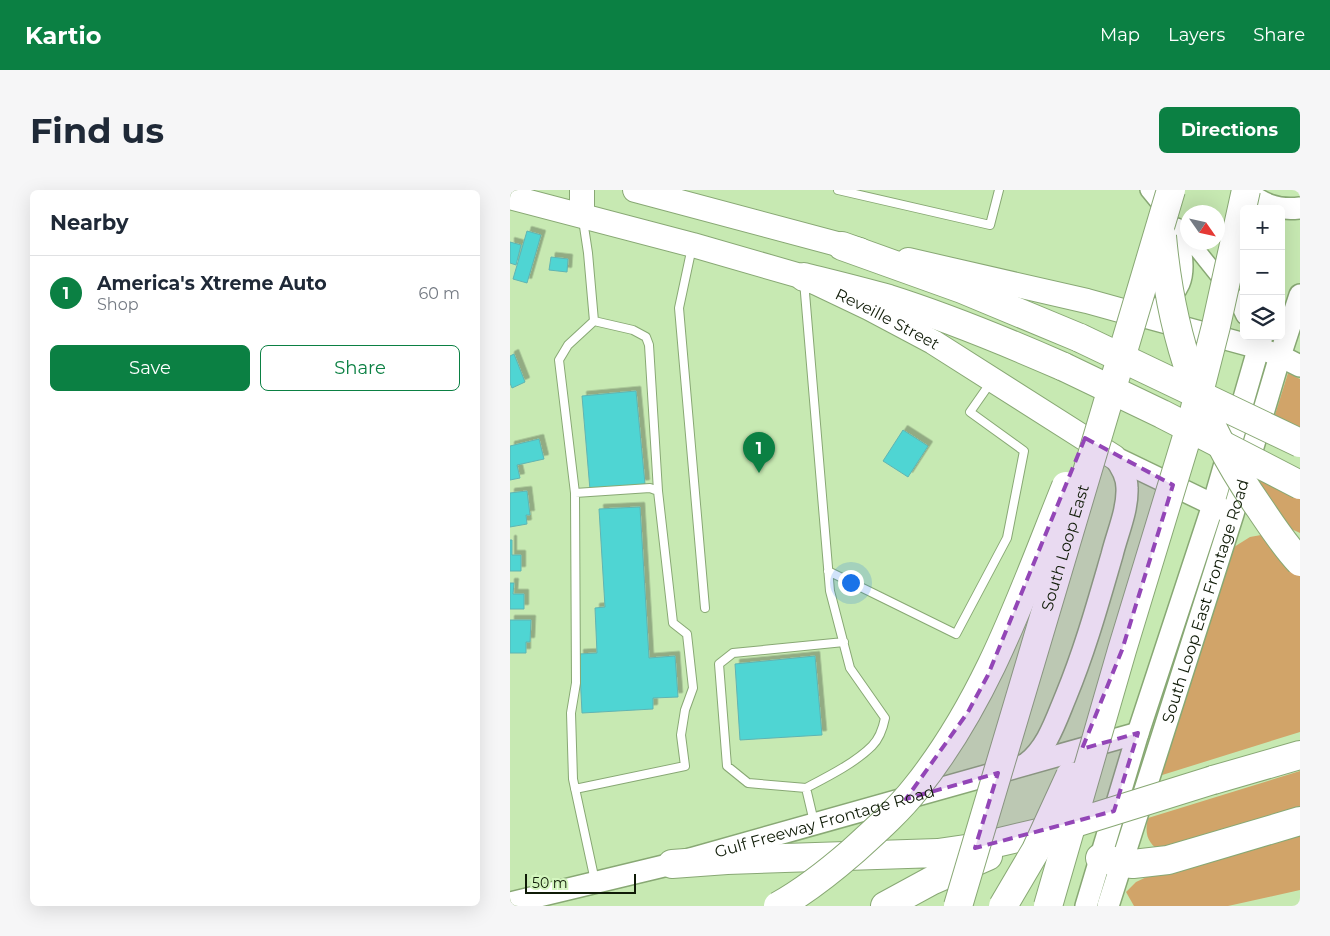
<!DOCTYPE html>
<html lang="en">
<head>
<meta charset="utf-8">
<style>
	body { margin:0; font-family:Montserrat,sans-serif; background:#f6f6f7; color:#1f2937 }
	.controls { position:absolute; right:15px; top:15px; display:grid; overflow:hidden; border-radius:8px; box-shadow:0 5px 20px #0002 }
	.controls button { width:45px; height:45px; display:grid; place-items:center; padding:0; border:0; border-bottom:1px solid #e0e1e3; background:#fff; color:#1f2937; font:25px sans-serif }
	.compass { position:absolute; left:670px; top:15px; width:45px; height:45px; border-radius:50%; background:#fff; box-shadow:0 5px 20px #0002; rotate:124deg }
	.scale { position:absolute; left:15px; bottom:12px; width:111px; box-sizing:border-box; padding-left:5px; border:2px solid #0f1b07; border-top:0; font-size:14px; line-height:18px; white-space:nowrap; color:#0f1b07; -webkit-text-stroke:4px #d4f6bf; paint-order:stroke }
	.you { position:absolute; left:340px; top:392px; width:18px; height:18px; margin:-12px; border:4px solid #fff; border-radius:50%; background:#1a73e8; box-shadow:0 0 0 8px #1a73e833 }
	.badge { display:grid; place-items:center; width:32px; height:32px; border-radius:50%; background:#0b8043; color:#fff; font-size:16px; font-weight:700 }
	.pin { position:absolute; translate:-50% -41px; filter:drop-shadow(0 1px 2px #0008) }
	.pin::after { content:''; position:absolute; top:26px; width:18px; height:15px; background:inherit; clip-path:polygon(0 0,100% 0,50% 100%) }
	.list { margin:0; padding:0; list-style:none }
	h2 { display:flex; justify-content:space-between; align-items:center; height:65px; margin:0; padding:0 20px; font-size:21px }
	h2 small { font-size:16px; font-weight:400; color:#747a83 }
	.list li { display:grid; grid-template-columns:32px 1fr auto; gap:15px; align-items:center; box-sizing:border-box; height:75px; padding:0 20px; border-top:1px solid #e0e1e3 }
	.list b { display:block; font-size:19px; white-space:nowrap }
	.list p { margin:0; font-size:16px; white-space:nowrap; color:#747a83 }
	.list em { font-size:16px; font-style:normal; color:#747a83 }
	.actions { display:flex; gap:10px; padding:15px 20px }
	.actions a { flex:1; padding:11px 0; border:1px solid #0b8043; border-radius:8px; text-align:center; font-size:18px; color:#0b8043 }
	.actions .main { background:#0b8043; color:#fff }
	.icon { flex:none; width:28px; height:28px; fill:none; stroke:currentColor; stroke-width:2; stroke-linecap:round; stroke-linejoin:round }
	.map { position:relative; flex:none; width:790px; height:716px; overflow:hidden; border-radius:8px }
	header { display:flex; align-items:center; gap:30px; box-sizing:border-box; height:70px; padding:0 25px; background:#0b8043; color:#fff }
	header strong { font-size:24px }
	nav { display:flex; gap:28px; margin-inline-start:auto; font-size:18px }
	.intro { display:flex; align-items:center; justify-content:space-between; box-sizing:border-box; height:120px; padding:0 30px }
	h1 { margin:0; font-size:35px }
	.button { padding:12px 22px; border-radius:8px; background:#0b8043; color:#fff; font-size:18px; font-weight:700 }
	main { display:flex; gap:30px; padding:0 30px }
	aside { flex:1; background:#fff; border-radius:8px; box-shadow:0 5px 20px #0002 }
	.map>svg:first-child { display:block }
	.green { fill:#d1a469 }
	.building { fill:#4fd5d3; stroke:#60b4b2; filter:url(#shadow) }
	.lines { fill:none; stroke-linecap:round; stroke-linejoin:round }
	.service-casing { stroke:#88a874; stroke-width:10 }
	.minor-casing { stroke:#88a874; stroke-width:18 }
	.secondary-casing { stroke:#88a874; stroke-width:24 }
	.primary-casing { stroke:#88a874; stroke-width:26 }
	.motorway-casing { stroke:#88a874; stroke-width:30 }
	.service { stroke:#fff; stroke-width:8 }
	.minor { stroke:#fff; stroke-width:15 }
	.secondary { stroke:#fff; stroke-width:21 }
	.primary { stroke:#fff; stroke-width:24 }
	.motorway { stroke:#fff; stroke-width:28 }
	.motorway-bridge-casing { stroke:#88a874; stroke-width:30; stroke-linecap:butt }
	.motorway-bridge { stroke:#fff; stroke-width:28 }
	.marked { fill:#9346b7; fill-opacity:0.2; stroke:#9346b7; stroke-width:4; stroke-dasharray:10 6; stroke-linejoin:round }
	.labels { text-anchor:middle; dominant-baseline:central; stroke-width:4; stroke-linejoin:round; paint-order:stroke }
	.street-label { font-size:16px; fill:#0f1b07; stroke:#d4f6bf }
</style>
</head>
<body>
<header>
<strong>Kartio</strong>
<nav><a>Map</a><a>Layers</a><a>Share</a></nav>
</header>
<div class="intro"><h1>Find us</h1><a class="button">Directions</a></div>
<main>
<aside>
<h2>Nearby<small></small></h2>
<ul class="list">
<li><span class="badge">1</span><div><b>America's Xtreme Auto</b><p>Shop</p></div><em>60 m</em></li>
</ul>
<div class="actions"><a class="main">Save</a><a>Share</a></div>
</aside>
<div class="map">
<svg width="790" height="716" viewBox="0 0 790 716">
	<defs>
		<filter id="shadow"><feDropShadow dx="4.5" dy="-4.5" stdDeviation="0" flood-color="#0004"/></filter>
	</defs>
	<rect width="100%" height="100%" fill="#c7e9b2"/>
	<path class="green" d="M 778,183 L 790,189 L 790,241 L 764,228 Z
		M 746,279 L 790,301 L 790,343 L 734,317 Z
		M 751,345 L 764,349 L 790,362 L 790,542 L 649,586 L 724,357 L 740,347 Z
		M 790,581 L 790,624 L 653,663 C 638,654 634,645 638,628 Z
		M 790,641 L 790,700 L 718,716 L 624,716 L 616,702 L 626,692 L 645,683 Z"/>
	<path class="building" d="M 17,41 L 31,45 L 17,93 L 3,89 Z
		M 0,52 L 11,55 L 6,75 L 0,73 Z
		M 41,67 L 58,69 L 57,82 L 39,80 Z
		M 4,164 L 15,192 L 2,198 L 0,193 L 0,166 Z
		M 126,201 L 135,294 L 80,300 L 72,206 Z
		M 393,240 L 418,256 L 398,287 L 373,271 Z
		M 29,249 L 34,269 L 7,275 L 10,288 L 0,290 L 0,256 Z
		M 17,301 L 20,325 L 16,325 L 17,334 L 0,337 L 0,303 Z
		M 130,317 L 139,468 L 165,466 L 168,507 L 143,508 L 143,519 L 72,523 L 69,464 L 87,463 L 85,418 L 95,417 L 89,319 Z
		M 0,350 L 2,350 L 2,365 L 11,365 L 11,381 L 0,381 Z
		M 0,393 L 4,393 L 3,404 L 14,404 L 14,419 L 0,419 Z
		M 0,430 L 21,430 L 20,452 L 16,452 L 16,463 L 0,463 Z
		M 305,466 L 312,545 L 230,550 L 225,474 Z"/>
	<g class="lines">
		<g class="service-casing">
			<path id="service" d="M 328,0 L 480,35 L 489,0
				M 73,30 L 78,63 L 84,131
				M 182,57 L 169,118 L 195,418
				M 294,91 L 320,401 L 340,478 L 375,528 C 373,538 370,548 362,556 C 345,573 317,587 296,598 L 304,632
				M 84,131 L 58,155 L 49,170 L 65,303 L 66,493 L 61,523 L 63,589 L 85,691
				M 84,131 L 123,140 L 136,147 L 139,155 L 148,301
				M 65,303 L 140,298 L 148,301 L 163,433 L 177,444 L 183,498 L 175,520 L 171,545 L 175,576 L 65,599
				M 318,381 L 446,444 L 497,348 L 514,261 L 460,222 L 481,192
				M 296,598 L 238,593 L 217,576 L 209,474 L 223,463 L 334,452"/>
		</g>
		<g class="minor-casing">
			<path id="minor" d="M 638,0 L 656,22
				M 681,52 L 725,107 L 734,126
				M 621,120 C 679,117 683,83 667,36"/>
		</g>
		<g class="secondary-casing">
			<g id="secondary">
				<path d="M 733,0 C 752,13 765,21 790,18"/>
				<path d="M 613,121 L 749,158 L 770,166 L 790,176"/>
				<path d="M 604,267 L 714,320"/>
				<path d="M 516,574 C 537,559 546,530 556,506 C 575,460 588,413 602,365 C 607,344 618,320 617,298 C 617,286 611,276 604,267"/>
				<path id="s1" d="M 0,713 L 162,674 L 628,543"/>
				<path d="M 576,716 L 628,543 L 703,315 L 752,146"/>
				<path id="s2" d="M 598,716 L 723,324 L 770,166 L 790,105"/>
			</g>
		</g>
		<g class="primary-casing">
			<g id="primary">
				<path d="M 125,0 L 350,60"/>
				<path id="s3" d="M 0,7 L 183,55 L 294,87 L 359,118 L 423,152 L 604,267"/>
				<path d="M 72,25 L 72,0"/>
				<path d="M 398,70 L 577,111 L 613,121"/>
			</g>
		</g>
		<g class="motorway-casing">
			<path id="motorway" d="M 332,56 L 452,99 L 570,148
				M 294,87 C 322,94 351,101 379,109 C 439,128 497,152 554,177
				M 703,590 L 790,565
				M 590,668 L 612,673 L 623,674 L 658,670 L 790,631
				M 162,674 L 217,670 L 428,663 L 469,657 L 549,638
				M 375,716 L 421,691 L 478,666"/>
		</g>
		<use href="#service" class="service"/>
		<use href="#minor" class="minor"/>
		<use href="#secondary" class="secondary"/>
		<use href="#primary" class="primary"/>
		<use href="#motorway" class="motorway"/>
		<g class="motorway-bridge-casing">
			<g id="motorway-bridge">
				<path d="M 652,46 C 661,148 691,234 749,317 C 762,336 774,355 790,372"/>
				<path d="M 570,148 L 790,253"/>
				<path d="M 554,177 L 652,224 L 790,295"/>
				<path d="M 549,638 L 703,590"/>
				<path d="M 268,716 C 295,701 319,682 342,662 C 364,642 388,621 406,598 C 478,508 514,400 556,296"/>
				<path id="s4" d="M 448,716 L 661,0"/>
				<path d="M 493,716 L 526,660 L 560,586"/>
				<path d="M 538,716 L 612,460 L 682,230 L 706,136 L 736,0"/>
			</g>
		</g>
		<use href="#motorway-bridge" class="motorway-bridge"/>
	</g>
	<path class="marked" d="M 575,248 L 663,295 L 612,460 L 572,559 L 628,543 L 604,621 L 465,658 L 488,583 L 396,609 L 458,522 L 478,485 Z"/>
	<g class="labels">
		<g class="street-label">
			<text stroke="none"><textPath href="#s3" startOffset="398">Reveille Street</textPath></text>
			<text stroke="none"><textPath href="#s4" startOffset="374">South Loop East</textPath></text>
			<text stroke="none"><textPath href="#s2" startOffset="320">South Loop East Frontage Road</textPath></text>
			<text stroke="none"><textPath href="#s1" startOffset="325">Gulf Freeway Frontage Road</textPath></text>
		</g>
	</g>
</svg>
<div class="controls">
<button>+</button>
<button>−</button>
<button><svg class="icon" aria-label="layers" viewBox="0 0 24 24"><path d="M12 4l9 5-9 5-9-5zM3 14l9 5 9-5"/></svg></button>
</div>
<svg class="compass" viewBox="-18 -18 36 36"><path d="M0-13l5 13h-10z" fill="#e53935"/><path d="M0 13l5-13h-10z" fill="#747a83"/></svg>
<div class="scale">50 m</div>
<div class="you"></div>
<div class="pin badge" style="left:249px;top:283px">1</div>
</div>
</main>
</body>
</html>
